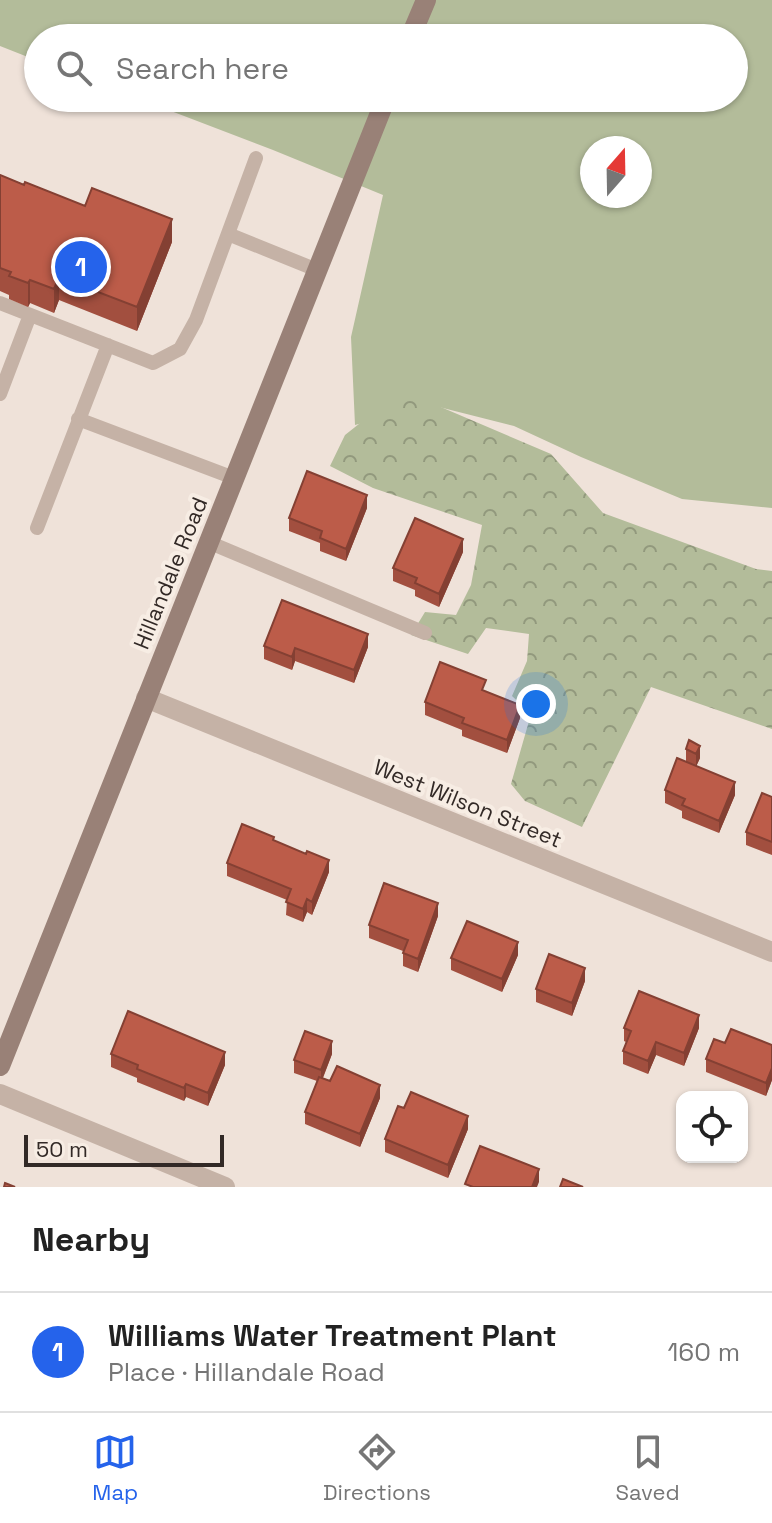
<!DOCTYPE html>
<html lang="en">
<head>
<meta charset="utf-8">
<style>
	body { margin:0; font-family:"Space Grotesk",sans-serif; background:#f2f2f2; color:#222 }
	.controls { position:absolute; right:24px; bottom:24px; display:grid; overflow:hidden; border-radius:16px; box-shadow:0 2px 6px #0004 }
	.controls button { width:72px; height:72px; display:grid; place-items:center; padding:0; border:0; border-bottom:2px solid #e0e0e0; background:#fff; color:#222; font:40px sans-serif }
	.compass { position:absolute; left:580px; top:136px; width:72px; height:72px; border-radius:50%; background:#fff; box-shadow:0 2px 6px #0004; rotate:20deg }
	.scale { position:absolute; left:24px; bottom:20px; width:200px; box-sizing:border-box; padding-left:8px; border:4px solid #322926; border-top:0; font-size:22px; line-height:28px; white-space:nowrap; color:#322926; -webkit-text-stroke:6px #f7ede4; paint-order:stroke }
	.you { position:absolute; left:536px; top:704px; width:28px; height:28px; margin:-20px; border:6px solid #fff; border-radius:50%; background:#1a73e8; box-shadow:0 0 0 12px #1a73e833 }
	.badge { display:grid; place-items:center; width:52px; height:52px; border-radius:50%; background:#2563eb; color:#fff; font-size:26px; font-weight:700 }
	.pin { position:absolute; translate:-50% -50%; border:4px solid #fff; box-shadow:0 2px 8px #0006 }
	.list { margin:0; padding:0; list-style:none }
	h2 { display:flex; justify-content:space-between; align-items:center; height:104px; margin:0; padding:0 32px; font-size:34px }
	h2 small { font-size:26px; font-weight:400; color:#767676 }
	.list li { display:grid; grid-template-columns:52px 1fr auto; gap:24px; align-items:center; box-sizing:border-box; height:120px; padding:0 32px; border-top:2px solid #e0e0e0 }
	.list b { display:block; font-size:30px; white-space:nowrap }
	.list p { margin:0; font-size:26px; white-space:nowrap; color:#767676 }
	.list em { font-size:26px; font-style:normal; color:#767676 }
	.icon { flex:none; width:44px; height:44px; fill:none; stroke:currentColor; stroke-width:2; stroke-linecap:round; stroke-linejoin:round }
	.map { position:relative; flex:none; width:772px; height:1187px; overflow:hidden }
	.search { position:absolute; background:#fff; box-shadow:0 2px 6px #0004; left:24px; right:24px; top:24px; height:88px; display:flex; align-items:center; gap:20px; box-sizing:border-box; padding:0 28px; border-radius:44px; color:#767676; font-size:30px }
	.sheet { height:224px; background:#fff }
	nav { display:flex; justify-content:space-around; align-items:center; box-sizing:border-box; height:112px; border-top:2px solid #e0e0e0; background:#fff; font-size:22px; color:#767676 }
	nav a { display:grid; justify-items:center; gap:4px }
	nav .on { color:#2563eb }
	.map>svg:first-child { display:block }
	.green { fill:#b3bc9a; fill-rule:evenodd }
	.forest { fill:url(#forest-crowns) }
	.lines { fill:none; stroke-linecap:round; stroke-linejoin:round }
	.lane { stroke:#c5b2a6; stroke-width:14 }
	.street { stroke:#c5b2a6; stroke-width:20 }
	.secondary { stroke:#998177; stroke-width:20 }
	.wall { fill:#a24f3f }
	.shaded-wall { fill:#844033 }
	.building { fill:#bc5c49; stroke:#844033; stroke-width:2 }
	.labels { text-anchor:middle; dominant-baseline:central; stroke-width:8; stroke-linejoin:round; paint-order:stroke }
	.street-label { font-size:22px; fill:#322926; stroke:#f7ede4 }
</style>
</head>
<body>
<div class="map">
<svg width="772" height="1187" viewBox="0 0 772 1187">
	<defs>
		<pattern id="forest-crowns" width="20" height="18" patternUnits="userSpaceOnUse" patternTransform="scale(2)"><rect width="20" height="18" fill="#b3bc9a"/><path d="M2 6a3 3 0 1 1 6 0M12 15a3 3 0 1 1 6 0" fill="none" stroke="#92997d"/></pattern>
	</defs>
	<rect width="100%" height="100%" fill="#efe2d9"/>
	<path class="green" d="M 0,0 L 772,0 L 772,508 L 682,499 L 581,457 L 514,426 L 431,405 L 355,425 L 351,337 L 383,195 L 273,150 L 137,98 L 734,98 L 734,38 L 38,38 L 38,61 L 0,46 ZM 592,148 L 640,148 L 640,196 L 592,196 Z"/>
	<path class="forest" d="M 422,399 L 551,454 L 603,513 L 756,569 L 772,571 L 772,729 L 651,687 L 582,827 L 525,801 L 511,784 L 531,714 L 512,696 L 527,661 L 529,634 L 486,628 L 468,654 L 411,635 L 425,612 L 456,615 L 471,585 L 482,525 L 373,488 L 330,466 L 345,435 L 388,401 Z"/>
	<g class="lines">
		<path class="lane" d="M 228,234 L 317,270
			M 0,303 L 153,363 L 180,349 L 196,320 L 256,158
			M 0,394 L 30,315
			M 78,419 L 234,478
			M 37,528 L 108,345
			M 208,542 L 425,633"/>
		<path class="street" d="M 146,698 L 772,952
			M 0,1094 L 225,1187"/>
		<path class="secondary" d="M 410,38 L 426,0
			M 0,1066 L 386,98"/>
	</g>
	<path class="wall" d="M 0,175 L 172,242 L 137,331 L 59,300 L 54,313 L 30,303 L 28,307 L 9,299 L 9,295 L 0,291 Z
		M 367,508 L 346,561 L 320,551 L 320,543 L 289,531 L 289,518 Z
		M 463,552 L 439,607 L 415,596 L 415,590 L 393,581 L 393,568 Z
		M 264,646 L 368,647 L 354,683 L 295,661 L 292,670 L 264,659 Z
		M 486,692 L 520,718 L 507,753 L 462,736 L 462,730 L 425,715 L 425,702 Z
		M 689,740 L 700,758 L 696,766 L 735,795 L 719,833 L 682,818 L 682,811 L 665,803 L 665,790 L 686,762 L 686,749 Z
		M 772,797 L 772,855 L 746,845 L 746,832 Z
		M 274,841 L 329,872 L 312,915 L 307,912 L 303,922 L 286,915 L 287,900 L 227,876 L 227,863 Z
		M 438,916 L 418,972 L 403,966 L 403,951 L 369,938 L 369,925 Z
		M 518,955 L 502,992 L 451,970 L 451,958 Z
		M 585,981 L 572,1016 L 536,1002 L 536,989 Z
		M 624,1028 L 699,1028 L 684,1066 L 656,1055 L 648,1074 L 623,1064 L 623,1051 L 626,1042 L 624,1041 Z
		M 725,1043 L 772,1045 L 772,1080 L 766,1096 L 706,1072 L 706,1059 Z
		M 111,1054 L 225,1065 L 208,1106 L 186,1097 L 184,1101 L 137,1082 L 137,1078 L 111,1067 Z
		M 332,1054 L 323,1078 L 380,1098 L 360,1147 L 305,1124 L 305,1112 L 317,1081 L 294,1073 L 294,1060 Z
		M 468,1129 L 448,1178 L 385,1152 L 385,1139 Z"/>
	<path class="shaded-wall" d="M 172,219 L 172,242 L 137,331 L 137,307 Z
		M 59,277 L 59,300 L 54,313 L 54,289 Z
		M 30,280 L 30,303 L 28,307 L 28,283 Z
		M 367,495 L 367,508 L 346,561 L 346,549 Z
		M 463,539 L 463,552 L 439,607 L 439,594 Z
		M 368,634 L 368,647 L 354,683 L 354,670 Z
		M 295,648 L 295,661 L 292,670 L 292,657 Z
		M 520,705 L 520,718 L 507,753 L 507,740 Z
		M 700,746 L 700,758 L 696,767 L 696,754 Z
		M 735,782 L 735,795 L 719,833 L 719,821 Z
		M 329,860 L 329,872 L 312,915 L 312,902 Z
		M 307,899 L 307,912 L 303,922 L 303,909 Z
		M 438,903 L 438,916 L 418,972 L 418,959 Z
		M 518,942 L 518,955 L 502,992 L 502,979 Z
		M 585,968 L 585,981 L 572,1016 L 572,1003 Z
		M 699,1015 L 699,1028 L 684,1066 L 684,1053 Z
		M 332,1041 L 332,1054 L 321,1082 L 321,1070 Z
		M 656,1042 L 656,1055 L 648,1074 L 648,1061 Z
		M 225,1052 L 225,1065 L 208,1106 L 208,1093 Z
		M 772,1068 L 772,1080 L 766,1096 L 766,1083 Z
		M 186,1084 L 186,1097 L 184,1101 L 184,1088 Z
		M 380,1085 L 380,1098 L 360,1147 L 360,1134 Z
		M 468,1116 L 468,1129 L 448,1178 L 448,1165 Z
		M 539,1169 L 539,1182 L 537,1187 L 532,1187 Z"/>
	<path class="building" d="M 0,175 L 24,185 L 25,182 L 85,206 L 92,188 L 172,219 L 137,307 L 59,277 L 54,289 L 30,280 L 28,283 L 9,276 L 11,272 L 0,268 Z
		M 307,471 L 367,495 L 346,549 L 320,538 L 322,531 L 289,518 Z
		M 415,518 L 463,539 L 439,594 L 415,583 L 417,578 L 393,568 Z
		M 282,600 L 368,634 L 354,670 L 295,648 L 292,657 L 264,646 Z
		M 440,662 L 486,680 L 482,690 L 520,705 L 507,740 L 462,723 L 464,718 L 425,702 Z
		M 689,740 L 700,746 L 696,754 L 686,749 Z
		M 677,758 L 735,782 L 719,821 L 682,805 L 685,799 L 665,790 Z
		M 762,793 L 772,797 L 772,842 L 746,832 Z
		M 242,824 L 274,837 L 273,840 L 306,854 L 307,851 L 329,860 L 312,902 L 307,899 L 303,909 L 286,902 L 291,889 L 227,863 Z
		M 384,883 L 438,903 L 418,959 L 403,953 L 408,940 L 369,925 Z
		M 467,921 L 518,942 L 502,979 L 451,958 Z
		M 549,954 L 585,968 L 572,1003 L 536,989 Z
		M 639,991 L 699,1015 L 684,1053 L 656,1042 L 648,1061 L 623,1051 L 631,1031 L 624,1028 Z
		M 128,1011 L 225,1052 L 208,1093 L 186,1084 L 184,1088 L 137,1069 L 138,1065 L 111,1054 Z
		M 731,1029 L 772,1045 L 772,1068 L 766,1083 L 706,1059 L 714,1039 L 725,1043 Z
		M 305,1031 L 332,1041 L 321,1070 L 294,1060 Z
		M 337,1066 L 380,1085 L 360,1134 L 305,1112 L 319,1077 L 330,1081 Z
		M 411,1092 L 468,1116 L 448,1165 L 385,1139 L 398,1106 L 404,1108 Z
		M 480,1146 L 539,1169 L 532,1187 L 473,1187 L 465,1184 Z
		M 563,1179 L 583,1187 L 560,1187 Z
		M 5,1183 L 15,1187 L 4,1187 Z"/>
	<g class="labels">
		<g class="street-label">
			<text transform="translate(170 573) rotate(-68)">Hillandale Road</text>
			<text transform="translate(468 803) rotate(22)">West Wilson Street</text>
		</g>
	</g>
</svg>
<div class="controls">
<button><svg class="icon" aria-label="locate" viewBox="0 0 24 24"><circle cx="12" cy="12" r="6"/><path d="M12 2v4M12 18v4M2 12h4M18 12h4"/></svg></button>
</div>
<svg class="compass" viewBox="-18 -18 36 36"><path d="M0-13l5 13h-10z" fill="#e53935"/><path d="M0 13l5-13h-10z" fill="#767676"/></svg>
<div class="scale">50 m</div>
<div class="you"></div>
<div class="pin badge" style="left:81px;top:267px">1</div>
<div class="search"><svg class="icon" aria-label="search" viewBox="0 0 24 24"><circle cx="10" cy="10" r="6"/><path d="M15 15l6 6"/></svg>Search here</div>
</div>
<section class="sheet">
<h2>Nearby<small></small></h2>
<ul class="list">
<li><span class="badge">1</span><div><b>Williams Water Treatment Plant</b><p>Place · Hillandale Road</p></div><em>160 m</em></li>
</ul>
</section>
<nav>
<a class="on"><svg class="icon" aria-label="map" viewBox="0 0 24 24"><path d="M3 6l6-2 6 2 6-2v14l-6 2-6-2-6 2zM9 4v14M15 6v14"/></svg>Map</a>
<a><svg class="icon" aria-label="directions" viewBox="0 0 24 24"><path d="M12 3l9 9-9 9-9-9zM9 14v-3h6M13 9l2 2-2 2"/></svg>Directions</a>
<a><svg class="icon" aria-label="saved" viewBox="0 0 24 24"><path d="M7 4h10v16l-5-4-5 4z"/></svg>Saved</a>
</nav>
</body>
</html>
